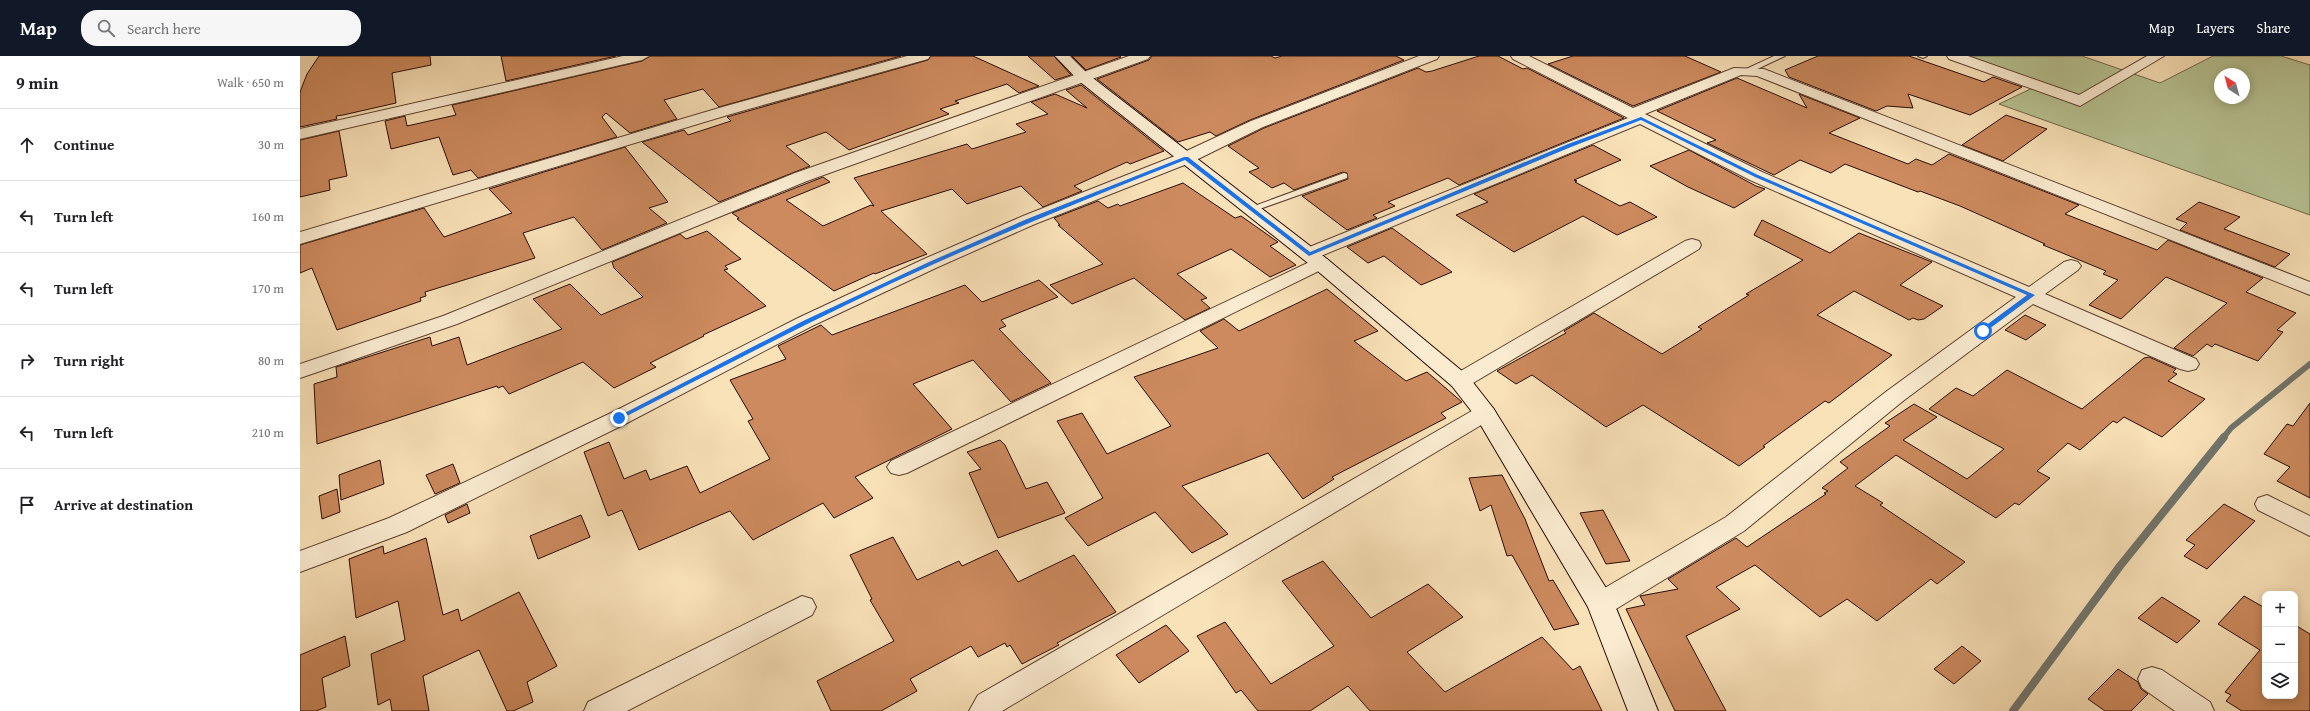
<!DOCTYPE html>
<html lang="en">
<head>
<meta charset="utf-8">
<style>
	body { margin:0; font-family:"Gentium Book Plus",serif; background:#f6f6f6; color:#202124 }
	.controls { position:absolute; right:12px; bottom:12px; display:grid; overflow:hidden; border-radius:8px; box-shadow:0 2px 10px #0003 }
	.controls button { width:36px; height:36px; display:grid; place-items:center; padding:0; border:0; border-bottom:1px solid #e0e0e0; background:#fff; color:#202124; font:20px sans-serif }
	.compass { position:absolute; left:1914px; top:12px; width:36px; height:36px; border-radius:50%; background:#fff; box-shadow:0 2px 10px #0003; rotate:324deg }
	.stop { position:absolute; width:12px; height:12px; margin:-9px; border:3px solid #1a73e8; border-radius:50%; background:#fff }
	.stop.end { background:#1a73e8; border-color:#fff; box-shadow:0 1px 4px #0008 }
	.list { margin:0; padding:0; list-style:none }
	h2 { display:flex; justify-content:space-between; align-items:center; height:52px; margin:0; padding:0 16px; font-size:17px }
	h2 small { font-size:13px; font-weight:400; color:#757577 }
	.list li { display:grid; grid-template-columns:26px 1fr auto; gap:12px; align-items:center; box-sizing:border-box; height:72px; padding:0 16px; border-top:1px solid #e0e0e0 }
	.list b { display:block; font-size:15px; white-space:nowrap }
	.list em { font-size:13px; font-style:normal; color:#757577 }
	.icon { flex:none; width:22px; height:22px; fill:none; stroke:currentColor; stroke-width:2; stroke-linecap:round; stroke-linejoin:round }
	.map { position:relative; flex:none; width:2010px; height:655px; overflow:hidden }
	header { display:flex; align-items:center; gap:24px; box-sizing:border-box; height:56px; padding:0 20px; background:#111827; color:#fff }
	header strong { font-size:19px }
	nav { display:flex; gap:22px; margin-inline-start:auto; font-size:14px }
	.search { width:280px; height:36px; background:#f6f6f6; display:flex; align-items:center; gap:10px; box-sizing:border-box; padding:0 14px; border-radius:16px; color:#757577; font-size:15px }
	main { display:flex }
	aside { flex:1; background:#fff }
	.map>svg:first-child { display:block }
	.green { fill:#b8c494; stroke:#71684a; fill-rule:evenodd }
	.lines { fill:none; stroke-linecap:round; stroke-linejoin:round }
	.stream-far1 { stroke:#71756d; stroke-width:6 }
	.stream { stroke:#71756d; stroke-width:8 }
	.building { fill:#cc8a5e; stroke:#2a0b00 }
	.lane-casing { stroke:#5e402e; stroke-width:2 }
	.street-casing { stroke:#5e402e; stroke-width:2 }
	.secondary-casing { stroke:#2a0b00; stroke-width:2 }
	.lane { fill:#fbecd1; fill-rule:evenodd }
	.street { fill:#fbecd1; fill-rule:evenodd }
	.secondary { fill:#fbecd1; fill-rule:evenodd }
	.route { fill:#1a73e8 }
</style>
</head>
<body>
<header>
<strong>Map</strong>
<div class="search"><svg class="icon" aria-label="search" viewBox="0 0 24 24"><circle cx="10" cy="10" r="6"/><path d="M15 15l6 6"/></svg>Search here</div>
<nav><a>Map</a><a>Layers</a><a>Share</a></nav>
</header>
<main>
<aside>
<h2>9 min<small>Walk · 650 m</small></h2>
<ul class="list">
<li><svg class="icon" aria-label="ahead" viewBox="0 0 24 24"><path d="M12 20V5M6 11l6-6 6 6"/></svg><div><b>Continue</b></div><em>30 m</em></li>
<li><svg class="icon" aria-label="left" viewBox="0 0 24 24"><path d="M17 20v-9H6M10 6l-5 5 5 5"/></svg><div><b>Turn left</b></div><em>160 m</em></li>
<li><svg class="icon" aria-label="left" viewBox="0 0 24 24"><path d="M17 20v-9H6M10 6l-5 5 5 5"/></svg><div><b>Turn left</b></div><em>170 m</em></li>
<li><svg class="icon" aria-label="right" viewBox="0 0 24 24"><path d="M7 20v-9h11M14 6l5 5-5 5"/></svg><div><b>Turn right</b></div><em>80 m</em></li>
<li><svg class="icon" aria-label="left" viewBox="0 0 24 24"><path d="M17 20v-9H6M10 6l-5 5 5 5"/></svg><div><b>Turn left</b></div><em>210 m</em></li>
<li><svg class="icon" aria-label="arrive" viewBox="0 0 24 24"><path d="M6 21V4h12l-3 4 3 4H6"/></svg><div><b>Arrive at destination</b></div></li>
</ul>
</aside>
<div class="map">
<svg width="2010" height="655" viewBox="0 0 2010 655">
	<rect width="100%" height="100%" fill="#f9e1b8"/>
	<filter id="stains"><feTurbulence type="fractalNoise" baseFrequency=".005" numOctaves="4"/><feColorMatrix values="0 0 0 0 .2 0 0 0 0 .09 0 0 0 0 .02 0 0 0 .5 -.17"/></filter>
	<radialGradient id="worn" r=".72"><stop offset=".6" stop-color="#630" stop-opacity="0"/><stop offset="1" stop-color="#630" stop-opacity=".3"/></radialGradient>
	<path class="green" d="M 1663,0 L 1782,0 L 1860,27 L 1913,0 L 1981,0 L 2010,9 L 2010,159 L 1699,48 L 1741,28 ZM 1920,18 L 1944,18 L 1944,42 L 1920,42 Z"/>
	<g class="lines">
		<path class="stream-far1" d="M 1923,382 L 1931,372 L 2010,308"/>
		<path class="stream" d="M 1713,655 L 1820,510 L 1924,381"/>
	</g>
	<path class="building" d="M 19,0 L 130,0 L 131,9 L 92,17 L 96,47 L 43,59 L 36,60 L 37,63 L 0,71 L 0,36 L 7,18 Z
		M 201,0 L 316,0 L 206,25 Z
		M 350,0 L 601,0 L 419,51 L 403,33 L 364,44 L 377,63 L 330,77 L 306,57 L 302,61 L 317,81 L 178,122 L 171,114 L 153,119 L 139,81 L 91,93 L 85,65 L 105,60 L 107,70 L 156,59 L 152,49 L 342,5 Z
		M 631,0 L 673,0 L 739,30 L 719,37 L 707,28 L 655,45 L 659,47 L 640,53 L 649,58 L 549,94 L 526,76 L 486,90 L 510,110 L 419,146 L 342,86 L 384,74 L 388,79 L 431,65 L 427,61 L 628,4 Z
		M 728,0 L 754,0 L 771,19 L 755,24 Z
		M 772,0 L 820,0 L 821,1 L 786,14 Z
		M 852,0 L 971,0 L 975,2 L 982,0 L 1096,0 L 1104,4 L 950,64 L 916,80 L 910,76 L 878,86 L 797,23 L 849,4 Z
		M 1179,0 L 1198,0 L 1223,13 L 1227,12 L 1324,62 L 1159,129 L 1148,122 L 1088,146 L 1095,150 L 1073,159 L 1077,162 L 1047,174 L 1002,140 L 1048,123 L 1047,117 L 1043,116 L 994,134 L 984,127 L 972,132 L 949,116 L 959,112 L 928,90 L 964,72 L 1118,12 L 1126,16 L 1132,15 Z
		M 1273,0 L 1385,0 L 1421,16 L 1333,50 L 1248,8 Z
		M 1518,0 L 1609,0 L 1684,26 L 1693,21 L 1722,31 L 1670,59 L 1608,38 L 1613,52 L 1587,50 L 1576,55 L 1489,21 L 1485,14 Z
		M 1437,22 L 1507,52 L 1499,38 L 1560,62 L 1529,77 L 1608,108 L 1616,103 L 1632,109 L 1649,98 L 1779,149 L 1765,158 L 1857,194 L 1868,184 L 1963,222 L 1946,236 L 1996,257 L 1977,274 L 1983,276 L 1958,305 L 1915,288 L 1912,291 L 1907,288 L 1893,300 L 1874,292 L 1927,247 L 1866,221 L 1821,263 L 1789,249 L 1818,224 L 1803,218 L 1806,215 L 1743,189 L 1745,188 L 1660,150 L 1620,135 L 1618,136 L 1545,108 L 1531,117 L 1500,104 L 1474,119 L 1407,87 L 1416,84 L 1357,55 Z
		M 781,29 L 864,95 L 830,108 L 827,106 L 774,130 L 782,135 L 743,151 L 721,130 L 667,148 L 652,133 L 581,155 L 627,198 L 575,218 L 574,217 L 534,235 L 437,163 L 439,162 L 432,157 L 523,121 L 530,126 L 486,144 L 523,170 L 571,149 L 574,150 L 554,122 L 667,88 L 672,93 L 726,76 L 716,68 L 748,58 L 731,46 L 755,38 L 787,52 L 766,34 Z
		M 1706,59 L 1747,73 L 1703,105 L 1662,89 Z
		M 39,75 L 47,120 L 29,124 L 30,134 L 0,141 L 0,84 Z
		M 1293,89 L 1321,104 L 1274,124 L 1277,125 L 1275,126 L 1320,150 L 1330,146 L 1357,161 L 1317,179 L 1283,160 L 1214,196 L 1156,159 L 1188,146 L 1174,138 Z
		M 325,91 L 368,146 L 349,152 L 367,167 L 302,194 L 274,161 L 223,177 L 235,202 L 125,236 L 126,240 L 120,242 L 121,245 L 37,274 L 12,212 L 0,217 L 0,189 L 124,152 L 144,181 L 212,157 L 189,133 Z
		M 1389,94 L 1456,130 L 1465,133 L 1434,152 L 1388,131 L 1350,110 Z
		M 883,127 L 935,162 L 941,160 L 978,186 L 970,190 L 996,209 L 970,221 L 931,193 L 877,218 L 907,242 L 901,244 L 910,252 L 885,264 L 834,222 L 772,248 L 750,229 L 803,208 L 758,169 L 760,169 L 754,162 L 798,145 L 808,152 L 818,148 L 820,150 Z
		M 1899,146 L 1940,161 L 1924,173 L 1990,198 L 1975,211 L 1880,174 L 1887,167 L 1876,163 Z
		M 1462,164 L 1530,197 L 1559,177 L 1632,206 L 1600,229 L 1643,250 L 1624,263 L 1618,264 L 1613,262 L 1609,264 L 1554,235 L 1517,259 L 1592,299 L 1529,347 L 1525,345 L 1463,390 L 1465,391 L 1439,410 L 1343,349 L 1306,371 L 1232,319 L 1216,328 L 1197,315 L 1266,277 L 1264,275 L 1294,257 L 1362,298 L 1402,273 L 1398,271 L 1449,239 L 1446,238 L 1503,204 L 1454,179 Z
		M 1092,172 L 1152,216 L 1121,229 L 1084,200 L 1068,207 L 1047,191 Z
		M 407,175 L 441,203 L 425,210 L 428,213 L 424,214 L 466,250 L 403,279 L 404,280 L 350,307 L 356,311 L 314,332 L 283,306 L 209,338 L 203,330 L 198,332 L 197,330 L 17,388 L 14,328 L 37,321 L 36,311 L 130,281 L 132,290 L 159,281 L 167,309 L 262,273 L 233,243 L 270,228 L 301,259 L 343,241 L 314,212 L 312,206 L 380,178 L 386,183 Z
		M 739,224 L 758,241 L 701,264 L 706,270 L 699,273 L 751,327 L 711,346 L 673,304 L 613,328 L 652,373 L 555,421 L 573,442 L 534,462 L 523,447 L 453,484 L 430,455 L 339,494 L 322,454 L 308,460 L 284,396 L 309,386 L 324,423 L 346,414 L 350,424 L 387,410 L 400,437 L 470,403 L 448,365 L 453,363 L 430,324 L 486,303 L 478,290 L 521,269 L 532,279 L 665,229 L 682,246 Z
		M 1027,233 L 1078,275 L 1054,285 L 1106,325 L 1127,316 L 1162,346 L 1141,357 L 1146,362 L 1032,421 L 1034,423 L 1003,443 L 968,397 L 882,430 L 928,478 L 892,497 L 855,456 L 788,490 L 765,462 L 803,442 L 757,365 L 782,357 L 807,398 L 871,370 L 834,321 L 918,292 L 900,275 L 924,263 L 939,275 Z
		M 1725,259 L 1746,269 L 1726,284 L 1705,274 Z
		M 1849,301 L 1876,313 L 1873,316 L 1877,318 L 1868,325 L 1905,343 L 1862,381 L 1824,361 L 1817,367 L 1813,365 L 1780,394 L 1768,387 L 1737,415 L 1750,422 L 1719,449 L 1715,447 L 1696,462 L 1596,399 L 1555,430 L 1583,447 L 1580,449 L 1665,506 L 1637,528 L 1631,523 L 1577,565 L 1547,543 L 1520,561 L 1455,509 L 1416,531 L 1440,553 L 1386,580 L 1426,655 L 1375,655 L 1326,553 L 1345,549 L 1340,540 L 1378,533 L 1368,523 L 1436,482 L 1447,491 L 1526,438 L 1524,437 L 1528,435 L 1522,432 L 1548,412 L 1540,406 L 1590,370 L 1585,367 L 1614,348 L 1637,361 L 1603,384 L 1667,423 L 1704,393 L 1629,353 L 1656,332 L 1673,340 L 1707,314 L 1782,353 L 1844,302 Z
		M 2010,347 L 2010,442 L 1977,425 L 1990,411 L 1964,398 L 1987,368 L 1993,370 Z
		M 700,384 L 705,389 L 726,433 L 747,426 L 765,457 L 698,482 L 669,417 L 681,413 L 667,396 Z
		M 80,404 L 84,428 L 41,444 L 39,419 Z
		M 153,408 L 160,427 L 135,438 L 126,419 Z
		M 1202,419 L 1225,463 L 1249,525 L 1253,524 L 1279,568 L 1254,574 L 1212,499 L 1207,500 L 1191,449 L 1180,455 L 1169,422 Z
		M 37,433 L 40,456 L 22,463 L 19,440 Z
		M 167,448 L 170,457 L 148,467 L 145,459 Z
		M 1924,448 L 1955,465 L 1907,513 L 1884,500 L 1895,489 L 1886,484 Z
		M 1303,454 L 1330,505 L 1306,508 L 1280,457 Z
		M 281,459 L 290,481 L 238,503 L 230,480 Z
		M 593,481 L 617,524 L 659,505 L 662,510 L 697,494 L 718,526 L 774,499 L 816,556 L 757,587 L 759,589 L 722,608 L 710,589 L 707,591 L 705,587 L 678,601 L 671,590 L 610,623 L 617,635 L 581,655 L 531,655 L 517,625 L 594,585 L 570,544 L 572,543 L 550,499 Z
		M 126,482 L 143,559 L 158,553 L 161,565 L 219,536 L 257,610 L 227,626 L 233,646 L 213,655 L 207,655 L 179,594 L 123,620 L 129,655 L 92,655 L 90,643 L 78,649 L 71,598 L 105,584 L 98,545 L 56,562 L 49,503 L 83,490 L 84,498 Z
		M 1023,505 L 1071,562 L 1128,528 L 1163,561 L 1107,596 L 1145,636 L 1242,581 L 1273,614 L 1280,610 L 1302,655 L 1070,655 L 1048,630 L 1010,655 L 958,655 L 941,634 L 936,637 L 897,580 L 925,566 L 971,628 L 1034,590 L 982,525 Z
		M 1944,540 L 1965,552 L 1965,640 L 1995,640 L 1995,569 L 2010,578 L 2010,655 L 1942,655 L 1926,645 L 1931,639 L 1925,636 L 1960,594 L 1918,568 Z
		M 1862,541 L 1900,565 L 1877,587 L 1838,562 Z
		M 866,569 L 889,595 L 839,627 L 816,599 Z
		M 45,580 L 50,610 L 22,622 L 26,651 L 16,655 L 0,655 L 0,599 Z
		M 1662,590 L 1681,605 L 1654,628 L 1634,613 Z
		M 1818,613 L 1838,626 L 1841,633 L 1848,638 L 1831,655 L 1805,655 L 1788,643 Z"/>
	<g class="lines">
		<g class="lane-casing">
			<path id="lane" d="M 1474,0 L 1485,0 L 1451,16 L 1444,14 Z
				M 1618,0 L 1627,0 L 1623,2 Z
				M 1044,117 L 1047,118 L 1047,122 L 954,155 L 948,155 L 946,153 Z"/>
		</g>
		<g class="street-casing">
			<path id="street" d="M 323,0 L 349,0 L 342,4 L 0,83 L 0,73 Z
				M 607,0 L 630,0 L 628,3 L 431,58 L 0,188 L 0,176 L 419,52 Z
				M 829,0 L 850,0 L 848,3 L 507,125 L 157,268 L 0,322 L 0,308 L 143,260 L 495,117 Z
				M 1119,0 L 1139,0 L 1137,3 L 963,71 L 892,106 L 735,168 L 638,211 L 512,270 L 327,367 L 107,476 L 0,516 L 0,495 L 89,462 L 311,357 L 498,262 L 624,203 L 723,160 L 880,98 L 951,65 Z
				M 1211,0 L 1229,0 L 1333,52 L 1434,12 L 1464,13 L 2010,226 L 2010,239 L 1457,20 L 1441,19 L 1345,58 L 1462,116 L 1729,231 L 1764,206 L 1771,204 L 1778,206 L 1781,210 L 1778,214 L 1745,238 L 1896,303 L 1899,308 L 1896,313 L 1888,315 L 1880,313 L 1733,248 L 1603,345 L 1444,475 L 1311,556 L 1301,559 L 1291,556 L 1287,548 L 1291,540 L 1426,461 L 1587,335 L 1716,241 L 1450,124 L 1340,68 L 1016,202 L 1009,204 L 1002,202 L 1000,198 L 1002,194 L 1328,62 L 1213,3 Z
				M 1647,0 L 1668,0 L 1779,39 L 1847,0 L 1864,0 L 1780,50 L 1649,3 Z
				M 1392,183 L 1399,185 L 1401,189 L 1399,193 L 1168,330 L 1160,332 L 1152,330 L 1149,325 L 1152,320 L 1385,185 Z
				M 1020,201 L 1027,203 L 1030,207 L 1027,211 L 607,417 L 599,419 L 591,417 L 587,411 L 591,405 Z
				M 1185,349 L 1193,352 L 1196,357 L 1193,362 L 702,655 L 669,655 L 678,639 L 1177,352 Z
				M 1967,439 L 2010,460 L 2010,480 L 1958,454 L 1955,448 L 1958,442 Z
				M 502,540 L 512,543 L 516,551 L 512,559 L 327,655 L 284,655 L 288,646 Z
				M 1852,611 L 1862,614 L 1910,646 L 1914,655 L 1875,655 L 1842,632 L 1838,623 L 1842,614 Z"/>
		</g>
		<g class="secondary-casing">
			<path id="secondary" d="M 755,0 L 770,0 L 789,19 L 1027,203 L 1168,320 L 1193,352 L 1311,540 L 1358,655 L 1328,655 L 1288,551 L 1176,361 L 1152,330 L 1013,211 L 779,25 Z"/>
		</g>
		<use href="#lane" class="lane"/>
		<use href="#street" class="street"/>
		<use href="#secondary" class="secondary"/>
	</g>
	<path class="route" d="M 1341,61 L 1458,119 L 1735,239 L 1685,276 L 1681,276 L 1681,273 L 1727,239 L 1455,121 L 1341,64 L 1271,91 L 1009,200 L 885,104 C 801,137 717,171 634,208 C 528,255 425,310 321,363 L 315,362 L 503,265 L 629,206 L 727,163 L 884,101 L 888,101 L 1010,196 L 1268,88 Z"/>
	<rect width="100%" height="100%" filter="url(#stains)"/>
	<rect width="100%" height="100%" fill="url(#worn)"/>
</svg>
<div class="controls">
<button>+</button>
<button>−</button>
<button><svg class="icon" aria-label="layers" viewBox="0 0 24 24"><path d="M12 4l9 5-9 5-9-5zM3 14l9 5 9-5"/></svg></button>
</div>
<svg class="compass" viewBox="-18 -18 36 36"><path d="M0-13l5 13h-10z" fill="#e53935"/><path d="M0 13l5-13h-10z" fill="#757577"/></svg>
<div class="stop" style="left:1683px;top:275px"></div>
<div class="stop end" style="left:319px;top:362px"></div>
</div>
</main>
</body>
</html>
